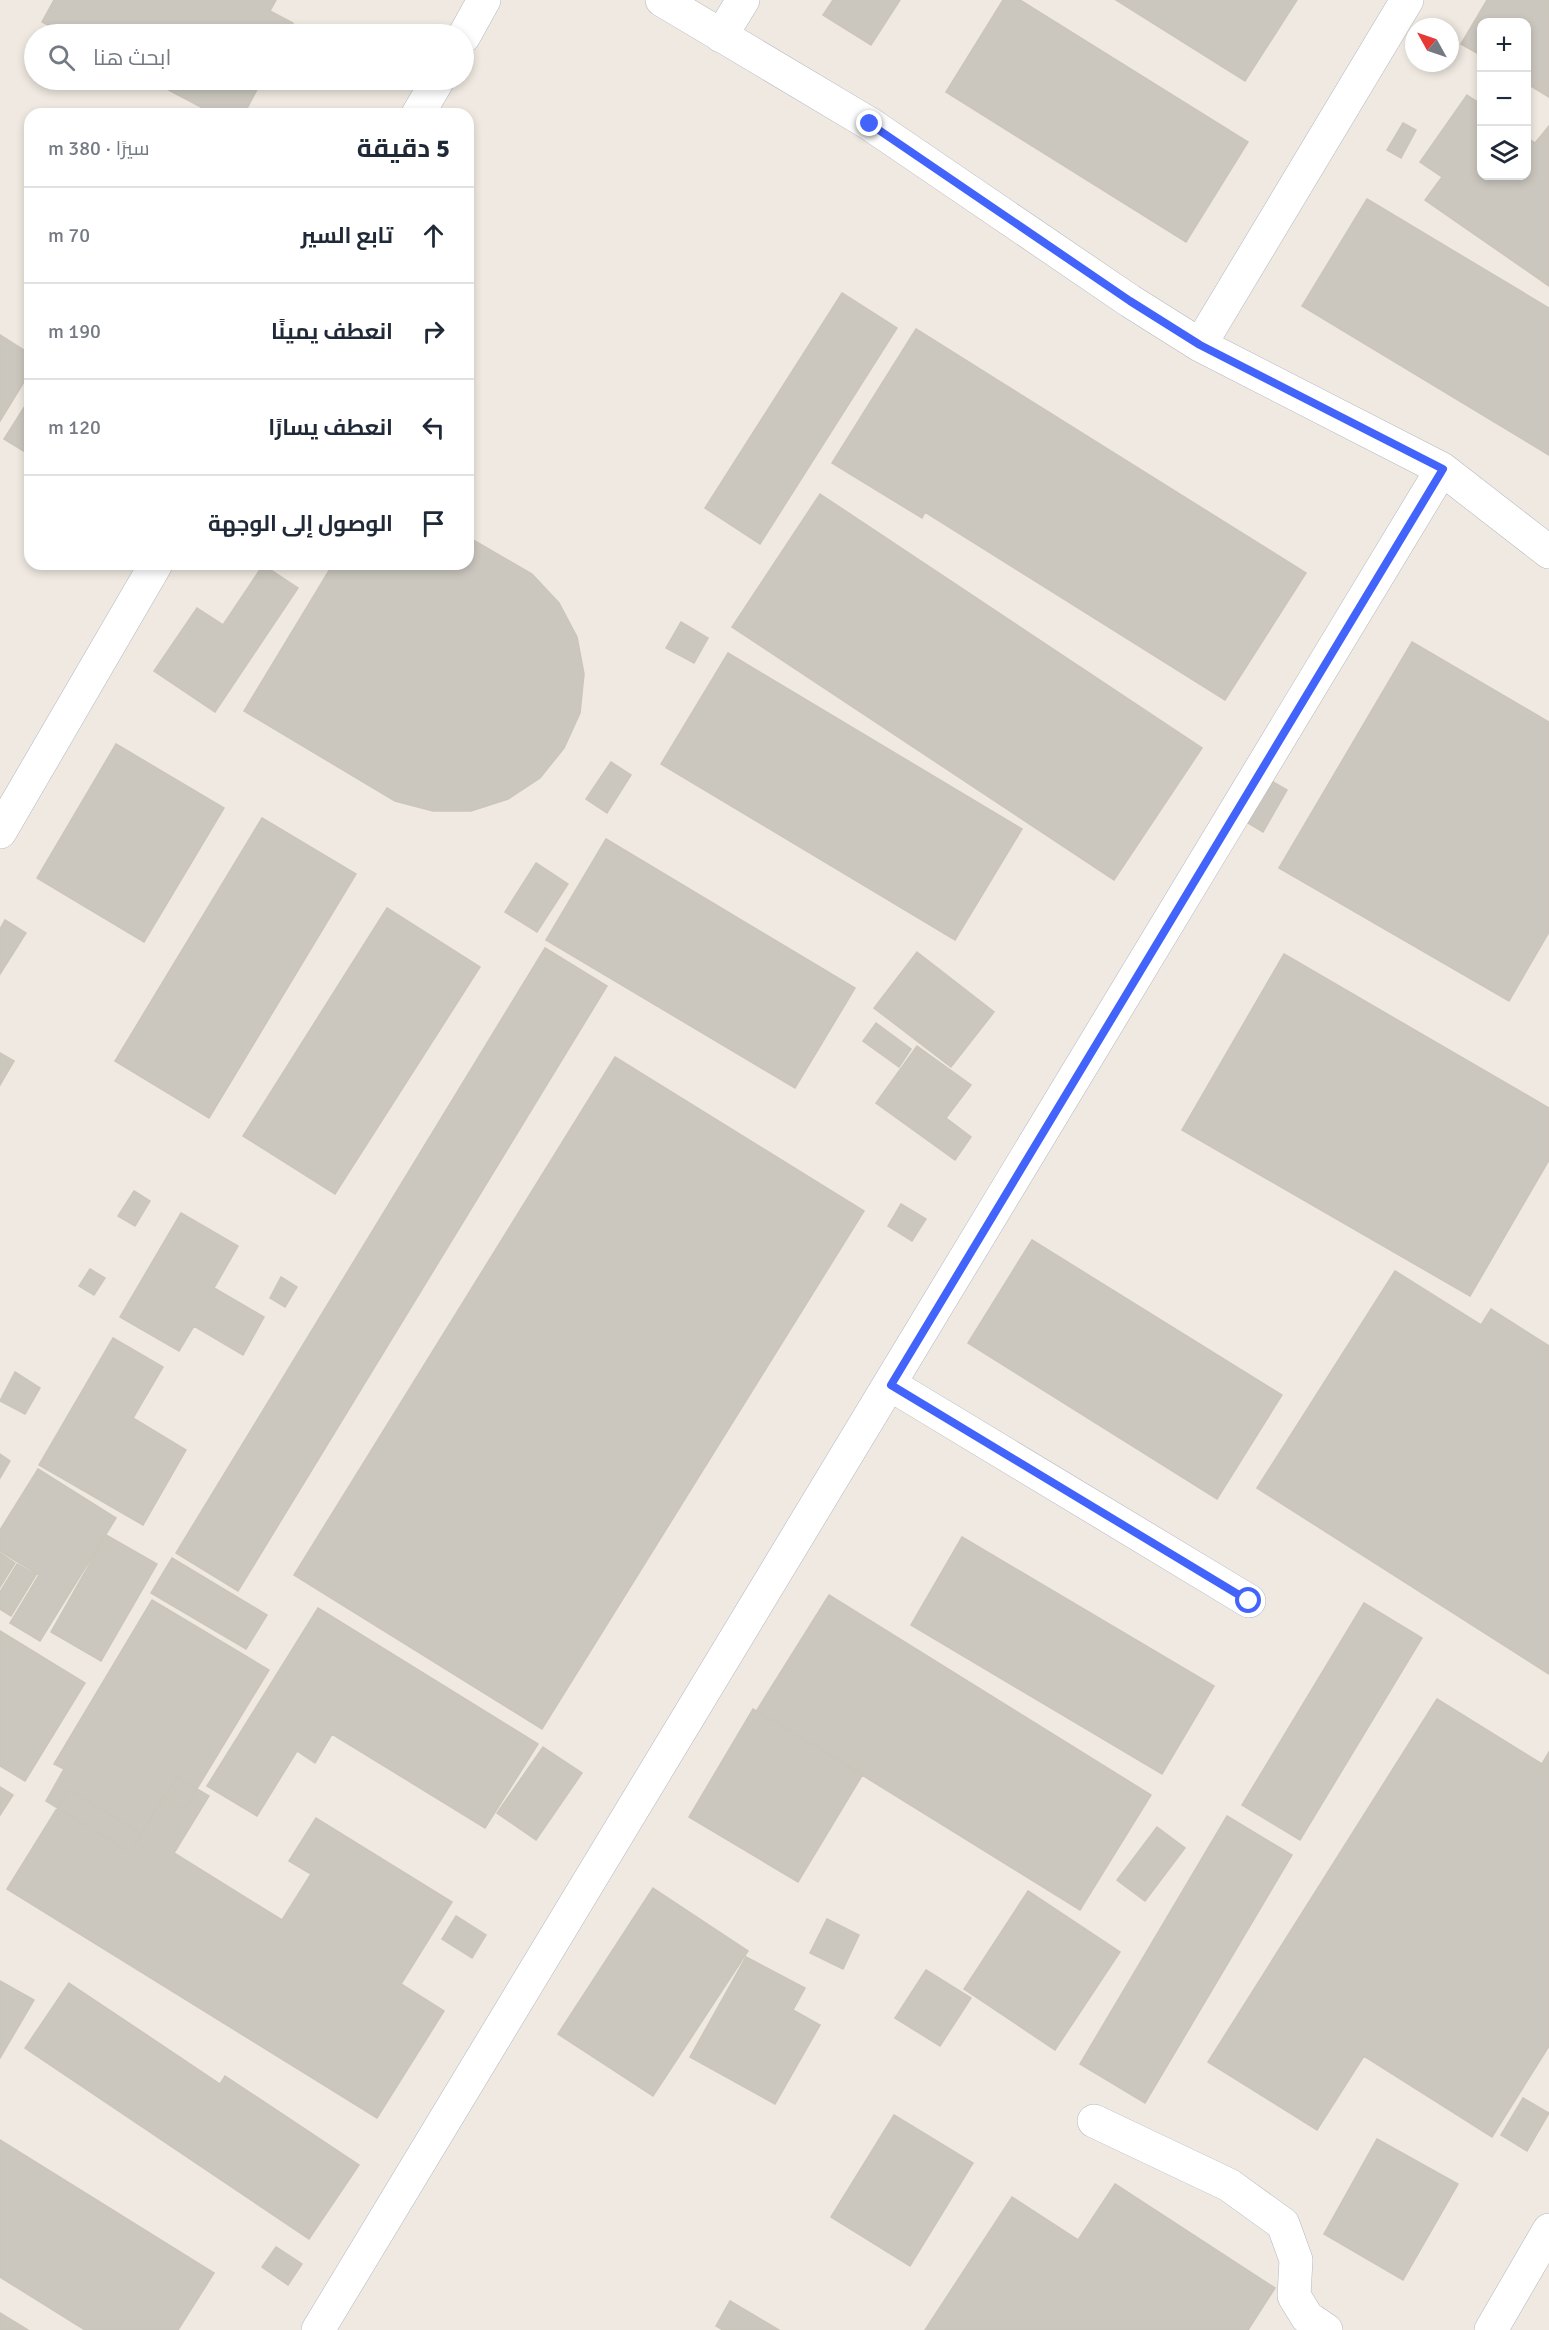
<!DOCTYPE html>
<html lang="ar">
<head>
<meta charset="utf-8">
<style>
	body { margin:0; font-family:Signika,Cairo,sans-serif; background:#f2f2f3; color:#1f2937; direction:rtl }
	.controls { position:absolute; right:18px; top:18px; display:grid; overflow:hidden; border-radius:12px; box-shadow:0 3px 9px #0003 }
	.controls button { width:54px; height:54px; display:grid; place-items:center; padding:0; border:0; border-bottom:2px solid #e0e1e3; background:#fff; color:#1f2937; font:30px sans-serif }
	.compass { position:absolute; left:1405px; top:18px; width:54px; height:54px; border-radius:50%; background:#fff; box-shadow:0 3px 9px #0003; rotate:310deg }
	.stop { position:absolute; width:18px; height:18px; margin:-14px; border:4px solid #4264fb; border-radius:50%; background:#fff }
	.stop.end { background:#4264fb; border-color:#fff; box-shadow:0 2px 6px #0008 }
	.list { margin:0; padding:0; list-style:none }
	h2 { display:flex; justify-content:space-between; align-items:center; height:78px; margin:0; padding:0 24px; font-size:26px }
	h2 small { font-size:20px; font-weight:400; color:#747a83 }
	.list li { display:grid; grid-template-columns:39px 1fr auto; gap:18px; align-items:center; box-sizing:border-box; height:96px; padding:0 24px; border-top:2px solid #e0e1e3 }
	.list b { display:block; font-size:22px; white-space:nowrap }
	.list em { font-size:20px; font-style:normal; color:#747a83 }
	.icon { flex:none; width:33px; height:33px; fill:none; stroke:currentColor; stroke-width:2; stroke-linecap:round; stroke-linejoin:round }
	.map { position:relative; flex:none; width:1549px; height:2330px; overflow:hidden; direction:ltr }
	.search { position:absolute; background:#fff; box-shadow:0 3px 9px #0003; left:24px; top:24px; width:450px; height:66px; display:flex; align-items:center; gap:15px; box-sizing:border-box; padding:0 21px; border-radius:33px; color:#747a83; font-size:22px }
	.panel { position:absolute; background:#fff; box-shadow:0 3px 9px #0003; left:24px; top:108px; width:450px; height:462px; border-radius:18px; direction:rtl }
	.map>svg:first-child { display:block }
	.building { fill:#cbc7bf; stroke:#cbc5ba; stroke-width:1.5 }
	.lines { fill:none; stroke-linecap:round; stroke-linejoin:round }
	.minor-casing { stroke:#b4b7c1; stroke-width:34 }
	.minor { stroke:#fff; stroke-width:33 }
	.route { stroke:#4264fb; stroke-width:8 }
</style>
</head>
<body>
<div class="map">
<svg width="1549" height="2330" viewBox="0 0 1549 2330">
	<rect width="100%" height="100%" fill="#efe9e1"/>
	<path class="building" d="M 54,0 L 276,0 L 270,11 L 293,23 L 287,34 L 66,34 L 42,22 Z
		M 833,0 L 900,0 L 871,45 L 823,15 Z
		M 1003,0 L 1020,0 L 1248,142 L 1186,242 L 946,92 Z
		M 1116,0 L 1297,0 L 1245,81 Z
		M 1487,0 L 1549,0 L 1549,97 L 1526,83 L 1526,22 L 1482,22 L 1482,56 L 1461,44 Z
		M 150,80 L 262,80 L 244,114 L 214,114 Z
		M 1467,95 L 1482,105 L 1482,176 L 1526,176 L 1526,137 L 1535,143 L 1549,126 L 1549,286 L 1425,200 L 1442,177 L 1420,162 Z
		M 1403,123 L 1416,130 L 1401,158 L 1387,150 Z
		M 1367,199 L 1549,308 L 1549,455 L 1302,306 Z
		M 842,293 L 897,328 L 760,544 L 705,508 Z
		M 916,329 L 1306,573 L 1225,700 L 925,512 L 922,518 L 832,463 Z
		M 0,335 L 30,354 L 30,372 L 0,421 Z
		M 30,398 L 30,455 L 4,439 Z
		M 820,494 L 1202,748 L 1114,880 L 732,627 Z
		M 468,537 L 532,574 L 559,603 L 577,637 L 584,674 L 580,713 L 564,748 L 540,778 L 508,799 L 471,811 L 433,811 L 395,801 L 244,711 L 333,564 L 468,564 Z
		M 263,565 L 298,588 L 215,712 L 154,671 L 197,608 L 223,625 Z
		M 681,622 L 708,638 L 694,663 L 666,648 Z
		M 1412,642 L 1549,722 L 1549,932 L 1509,1001 L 1279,868 Z
		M 728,653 L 1022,829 L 955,940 L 661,764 Z
		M 116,744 L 224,808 L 144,942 L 37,878 Z
		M 611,762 L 631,775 L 607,813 L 586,799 Z
		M 1268,779 L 1287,790 L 1263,832 L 1243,820 Z
		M 262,818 L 356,874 L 209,1118 L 115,1061 Z
		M 606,839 L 855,988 L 795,1088 L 546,940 Z
		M 536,863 L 568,884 L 537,932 L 505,912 Z
		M 387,908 L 480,967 L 335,1194 L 243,1136 Z
		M 5,920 L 26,933 L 0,974 L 0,929 Z
		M 545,948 L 607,986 L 238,1591 L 176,1553 Z
		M 917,952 L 994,1012 L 951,1067 L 874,1008 Z
		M 1284,954 L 1549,1108 L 1549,1160 L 1470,1296 L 1182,1130 Z
		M 876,1023 L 911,1049 L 899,1067 L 863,1041 Z
		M 917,1046 L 971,1085 L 946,1118 L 971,1137 L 955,1160 L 876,1103 Z
		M 0,1053 L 14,1061 L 0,1085 Z
		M 615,1057 L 864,1211 L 542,1729 L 294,1575 Z
		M 134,1191 L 150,1201 L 135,1226 L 118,1216 Z
		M 901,1204 L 926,1219 L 912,1241 L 888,1226 Z
		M 181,1213 L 238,1246 L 214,1288 L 264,1317 L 243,1355 L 194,1326 L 179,1351 L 120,1317 Z
		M 1032,1240 L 1282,1395 L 1217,1499 L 968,1343 Z
		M 90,1269 L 105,1278 L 94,1295 L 79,1286 Z
		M 1395,1271 L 1481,1325 L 1491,1309 L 1549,1346 L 1549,1674 L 1257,1488 Z
		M 281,1277 L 297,1287 L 285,1307 L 270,1298 Z
		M 113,1338 L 163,1367 L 133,1418 L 186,1450 L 143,1525 L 39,1465 Z
		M 15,1372 L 40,1388 L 25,1414 L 0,1401 Z
		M 0,1454 L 10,1461 L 0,1478 Z
		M 38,1469 L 116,1518 L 40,1641 L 10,1623 L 39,1575 L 0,1551 L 0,1530 Z
		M 106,1535 L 157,1564 L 101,1661 L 51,1632 Z
		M 962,1537 L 1214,1686 L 1162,1774 L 911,1625 Z
		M 0,1553 L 15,1563 L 0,1587 Z
		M 172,1558 L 267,1615 L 246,1649 L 151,1593 Z
		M 17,1564 L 36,1575 L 11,1616 L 0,1609 L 0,1592 Z
		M 829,1595 L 1151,1795 L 1080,1910 L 757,1710 Z
		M 152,1600 L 269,1670 L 184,1810 L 163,1797 L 130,1852 L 46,1801 L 64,1769 L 54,1764 Z
		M 1364,1603 L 1422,1638 L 1300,1840 L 1242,1805 Z
		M 318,1608 L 538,1744 L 485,1828 L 332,1734 L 315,1763 L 297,1751 L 257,1816 L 207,1786 Z
		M 0,1631 L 85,1683 L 25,1781 L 0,1766 Z
		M 1437,1699 L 1542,1764 L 1549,1752 L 1549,2046 L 1492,2137 L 1364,2056 L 1317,2130 L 1208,2062 Z
		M 753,1709 L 863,1774 L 798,1882 L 689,1817 Z
		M 543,1747 L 582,1773 L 536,1840 L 497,1813 Z
		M 177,1777 L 209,1796 L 174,1853 L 282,1920 L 311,1874 L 289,1861 L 316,1818 L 452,1902 L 401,1984 L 444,2011 L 377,2118 L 7,1889 L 69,1789 L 141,1834 Z
		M 0,1787 L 13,1795 L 0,1815 Z
		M 1227,1816 L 1292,1855 L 1145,2103 L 1080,2064 Z
		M 1157,1827 L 1185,1848 L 1145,1901 L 1117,1880 Z
		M 653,1888 L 748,1951 L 653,2096 L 558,2034 Z
		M 1028,1891 L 1120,1952 L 1055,2050 L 964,1989 Z
		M 456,1916 L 486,1935 L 472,1958 L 442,1939 Z
		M 827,1919 L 859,1935 L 843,1969 L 810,1953 Z
		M 746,1957 L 805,1988 L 793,2010 L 820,2025 L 775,2104 L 690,2057 Z
		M 926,1970 L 971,1998 L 940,2046 L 895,2018 Z
		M 0,1981 L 34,2000 L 0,2058 Z
		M 69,1983 L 220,2084 L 225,2076 L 359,2165 L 309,2239 L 25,2048 Z
		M 1523,2098 L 1549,2113 L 1527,2151 L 1501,2135 Z
		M 894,2115 L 973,2163 L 910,2266 L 831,2217 Z
		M 1377,2139 L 1458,2184 L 1403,2280 L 1324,2234 Z
		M 0,2140 L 214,2273 L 178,2330 L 85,2330 L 0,2277 Z
		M 1115,2184 L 1275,2288 L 1248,2330 L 925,2330 L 1012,2197 L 1078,2240 Z
		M 276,2247 L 302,2264 L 288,2285 L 262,2267 Z
		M 730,2301 L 779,2330 L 723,2330 L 716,2326 Z
		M 0,2313 L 28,2330 L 0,2330 Z"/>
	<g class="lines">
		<g class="minor-casing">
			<path id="minor" d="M 662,0 L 870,124 L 1130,301 L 1200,345 L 1442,469 L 1549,552
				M 464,36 L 484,0
				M 721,36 L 743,0
				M 418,114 L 438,80
				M 1200,345 L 1407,0
				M 0,832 L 156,564
				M 891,1385 L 1249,1601
				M 1094,2121 L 1229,2185 L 1283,2224 L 1296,2260 L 1294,2296 L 1307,2317 L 1326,2330
				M 318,2330 L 1442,469
				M 1491,2330 L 1549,2230"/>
		</g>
		<use href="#minor" class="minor"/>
	</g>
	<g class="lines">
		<path class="route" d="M 870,124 L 1130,301 L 1200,345 L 1443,469 L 891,1385 L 1249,1601"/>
	</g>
</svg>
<div class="controls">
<button>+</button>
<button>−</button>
<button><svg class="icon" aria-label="layers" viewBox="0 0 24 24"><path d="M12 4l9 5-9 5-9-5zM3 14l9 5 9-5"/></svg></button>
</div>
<svg class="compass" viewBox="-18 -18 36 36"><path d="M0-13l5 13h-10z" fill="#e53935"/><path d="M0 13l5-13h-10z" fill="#747a83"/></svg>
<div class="stop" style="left:1249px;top:1601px"></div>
<div class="stop end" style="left:870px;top:124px"></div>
<div class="search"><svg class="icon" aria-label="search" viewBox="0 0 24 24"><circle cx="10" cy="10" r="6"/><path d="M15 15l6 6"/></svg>ابحث هنا</div>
<section class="panel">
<h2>5 دقيقة<small>سيرًا · 380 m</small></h2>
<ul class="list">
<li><svg class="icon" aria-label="ahead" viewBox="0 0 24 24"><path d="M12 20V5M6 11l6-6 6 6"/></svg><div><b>تابع السير</b></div><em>70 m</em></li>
<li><svg class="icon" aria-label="right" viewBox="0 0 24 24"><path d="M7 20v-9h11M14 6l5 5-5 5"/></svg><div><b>انعطف يمينًا</b></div><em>190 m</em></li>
<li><svg class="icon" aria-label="left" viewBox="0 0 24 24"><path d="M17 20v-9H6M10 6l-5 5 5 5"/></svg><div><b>انعطف يسارًا</b></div><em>120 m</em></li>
<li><svg class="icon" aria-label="arrive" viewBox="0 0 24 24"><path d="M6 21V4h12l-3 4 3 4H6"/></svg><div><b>الوصول إلى الوجهة</b></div></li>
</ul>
</section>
</div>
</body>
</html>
